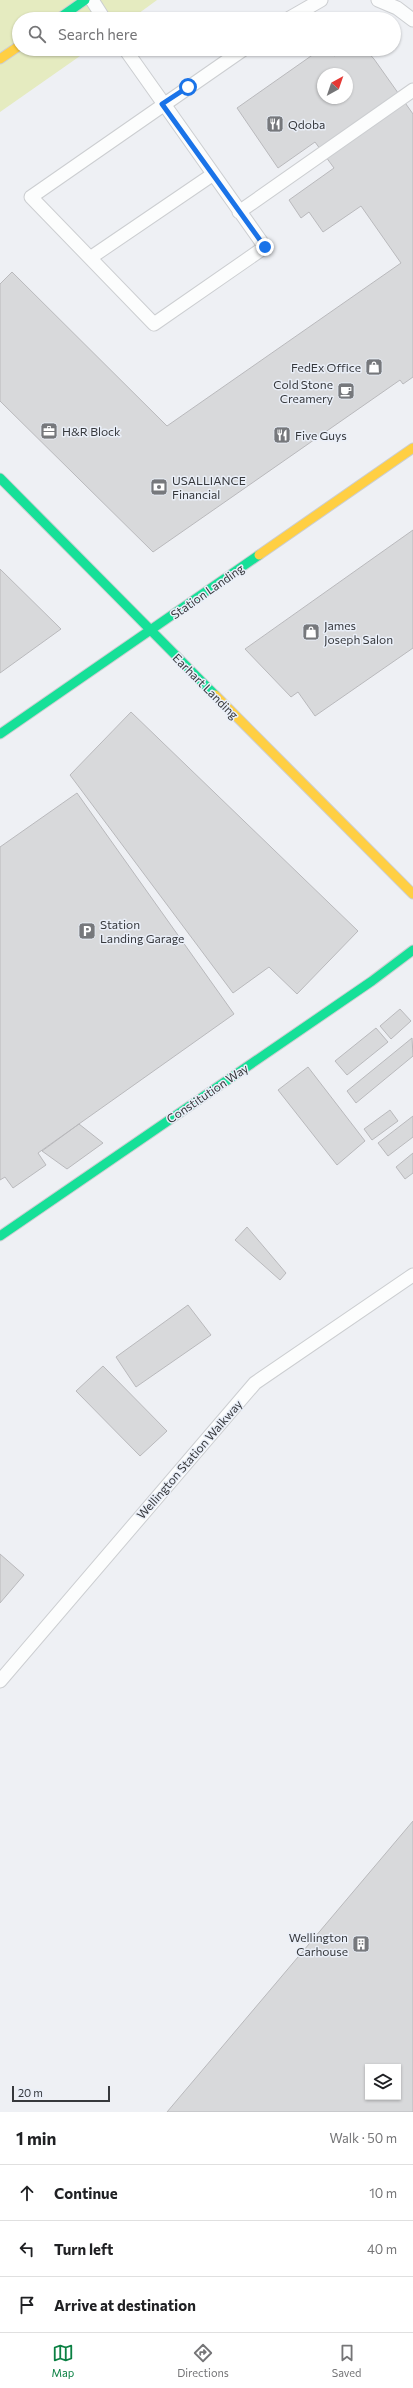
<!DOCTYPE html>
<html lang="en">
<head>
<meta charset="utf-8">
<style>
	body { margin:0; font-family:Commissioner,sans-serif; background:#f6f6f6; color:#202124 }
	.controls { position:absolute; right:12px; bottom:12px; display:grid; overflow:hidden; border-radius:0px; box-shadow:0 1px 3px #0004 }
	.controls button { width:36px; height:36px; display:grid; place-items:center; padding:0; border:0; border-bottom:1px solid #e0e0e0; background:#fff; color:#202124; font:20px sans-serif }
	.compass { position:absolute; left:317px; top:68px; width:36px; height:36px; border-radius:50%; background:#fff; box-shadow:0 1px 3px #0004; rotate:40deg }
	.scale { position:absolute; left:12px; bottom:10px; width:98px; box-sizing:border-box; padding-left:4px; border:2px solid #36383c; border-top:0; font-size:11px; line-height:14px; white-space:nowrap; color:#36383c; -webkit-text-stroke:3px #eaeff8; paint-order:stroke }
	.stop { position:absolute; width:12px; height:12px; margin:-9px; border:3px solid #1a73e8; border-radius:50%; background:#fff }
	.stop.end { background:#1a73e8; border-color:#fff; box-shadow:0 1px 4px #0008 }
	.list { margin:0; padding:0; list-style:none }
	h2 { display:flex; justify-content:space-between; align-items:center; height:52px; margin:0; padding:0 16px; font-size:17px }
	h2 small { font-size:13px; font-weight:400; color:#757577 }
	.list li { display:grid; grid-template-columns:26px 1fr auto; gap:12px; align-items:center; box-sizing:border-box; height:56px; padding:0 16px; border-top:1px solid #e0e0e0 }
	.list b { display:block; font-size:15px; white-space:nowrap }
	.list em { font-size:13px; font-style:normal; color:#757577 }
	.icon { flex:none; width:22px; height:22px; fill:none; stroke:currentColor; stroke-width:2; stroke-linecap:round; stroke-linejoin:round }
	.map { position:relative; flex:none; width:413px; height:2112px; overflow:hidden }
	.search { position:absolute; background:#fff; box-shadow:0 1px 3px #0004; left:12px; right:12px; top:12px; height:44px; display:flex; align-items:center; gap:10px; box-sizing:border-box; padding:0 14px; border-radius:22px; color:#757577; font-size:15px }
	.sheet { height:220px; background:#fff }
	nav { display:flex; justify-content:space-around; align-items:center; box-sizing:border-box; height:56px; border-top:1px solid #e0e0e0; background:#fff; font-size:11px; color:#757577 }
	nav a { display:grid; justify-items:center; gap:2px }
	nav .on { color:#0b8043 }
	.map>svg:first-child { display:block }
	.green { fill:#e5ebc0 }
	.building { fill:#d8d9db; stroke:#b9b9bc; fill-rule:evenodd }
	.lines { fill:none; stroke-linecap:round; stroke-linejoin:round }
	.lane-casing { stroke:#ccced1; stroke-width:15 }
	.fast-casing { stroke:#ccced1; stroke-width:11 }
	.slow-casing { stroke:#ccced1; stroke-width:11 }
	.lane { stroke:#fcfdfd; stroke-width:13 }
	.fast { stroke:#16e098; stroke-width:9 }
	.slow { stroke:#ffcf43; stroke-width:9 }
	.route { stroke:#1a73e8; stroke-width:5 }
	.labels { text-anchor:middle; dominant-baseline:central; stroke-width:3; stroke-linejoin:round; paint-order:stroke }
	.poi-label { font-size:12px; fill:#36383c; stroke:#eaeff8; text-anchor:start }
	.street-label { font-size:12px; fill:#36383c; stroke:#eaeff8 }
</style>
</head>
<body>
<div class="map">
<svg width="413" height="2112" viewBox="0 0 413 2112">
	<rect width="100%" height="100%" fill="#eef0f4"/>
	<path class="green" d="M 0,0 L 157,0 L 131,19 L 19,19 L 19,49 L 90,49 L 0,112 Z"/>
	<path class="building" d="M 321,49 L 335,56 L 339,49 L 365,49 L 374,59 L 413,114 L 413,377 L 403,384 L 400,380 L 153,552 L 0,401 L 0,284 L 12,272 L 167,426 L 401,263 L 361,206 L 323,232 L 309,212 L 301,218 L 289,200 L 334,168 L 315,142 L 278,168 L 237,108 ZM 323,74 L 347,74 L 347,98 L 323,98 Z
		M 413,530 L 413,648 L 315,716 L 298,692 L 291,697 L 245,649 Z
		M 0,569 L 61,629 L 0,673 Z
		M 131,712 L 358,931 L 297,994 L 269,967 L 233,993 L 70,775 Z
		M 77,793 L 234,1014 L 38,1153 L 46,1165 L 13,1188 L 5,1177 L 0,1180 L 0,847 Z
		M 400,1009 L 411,1021 L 391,1039 L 380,1026 Z
		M 376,1028 L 388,1042 L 347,1075 L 335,1061 Z
		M 412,1038 L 413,1056 L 356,1103 L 347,1091 Z
		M 308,1067 L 365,1141 L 337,1165 L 278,1090 Z
		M 390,1110 L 398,1121 L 372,1140 L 364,1129 Z
		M 413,1116 L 413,1137 L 388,1156 L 378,1143 Z
		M 79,1124 L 103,1143 L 67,1169 L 42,1151 Z
		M 413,1153 L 413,1173 L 405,1179 L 396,1167 Z
		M 247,1227 L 286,1273 L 280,1280 L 235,1240 Z
		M 188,1305 L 211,1335 L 136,1387 L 116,1357 Z
		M 103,1366 L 167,1431 L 140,1456 L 76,1391 Z
		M 0,1554 L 24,1575 L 0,1603 Z
		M 413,1821 L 413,2112 L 167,2112 ZM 368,2067 L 398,2067 L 398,2097 L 368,2097 Z"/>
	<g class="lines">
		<g class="lane-casing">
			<path id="lane" d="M 92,0 L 104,19
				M 378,0 L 397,8 L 413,20
				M 288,19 L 321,0
				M 125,49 L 265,247 L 154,324 L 31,197 L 244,49
				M 239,212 L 413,90
				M 90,258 L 212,175
				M 0,1681 L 255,1383 L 413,1275"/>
		</g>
		<g class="fast-casing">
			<path id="fast" d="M 58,19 L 85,0
				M 0,478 L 215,695
				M 0,734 L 259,555
				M 0,1236 L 372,981 L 413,950"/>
		</g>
		<g class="slow-casing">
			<path id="slow" d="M 0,59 L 19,46
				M 259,555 L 413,448
				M 215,695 L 413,894"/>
		</g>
		<use href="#lane" class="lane"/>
		<use href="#fast" class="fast"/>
		<use href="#slow" class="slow"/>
	</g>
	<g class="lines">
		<path class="route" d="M 188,87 L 162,104 L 265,247"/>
	</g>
	<defs>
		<g id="restaurant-square" transform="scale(0.9)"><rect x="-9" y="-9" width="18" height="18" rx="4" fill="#76787c" stroke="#eaeff8"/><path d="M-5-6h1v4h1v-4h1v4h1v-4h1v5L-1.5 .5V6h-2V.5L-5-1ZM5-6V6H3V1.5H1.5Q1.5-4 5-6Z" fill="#fff"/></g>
		<g id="shop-square" transform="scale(0.9)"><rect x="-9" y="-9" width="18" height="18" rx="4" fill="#76787c" stroke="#eaeff8"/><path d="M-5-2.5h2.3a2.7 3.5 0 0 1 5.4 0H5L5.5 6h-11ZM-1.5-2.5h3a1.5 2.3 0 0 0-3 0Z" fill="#fff"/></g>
		<g id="cafe-square" transform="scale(0.9)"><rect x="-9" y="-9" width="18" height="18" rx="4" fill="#76787c" stroke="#eaeff8"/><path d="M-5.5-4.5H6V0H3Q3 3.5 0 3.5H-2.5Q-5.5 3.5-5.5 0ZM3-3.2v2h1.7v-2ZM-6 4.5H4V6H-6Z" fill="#fff"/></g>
		<g id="office-square" transform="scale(0.9)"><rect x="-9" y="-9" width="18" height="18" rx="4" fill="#76787c" stroke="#eaeff8"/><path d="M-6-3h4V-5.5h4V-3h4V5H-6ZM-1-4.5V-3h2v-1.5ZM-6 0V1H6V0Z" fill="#fff"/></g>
		<g id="bank-square" transform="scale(0.9)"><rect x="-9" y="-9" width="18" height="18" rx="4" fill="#76787c" stroke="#eaeff8"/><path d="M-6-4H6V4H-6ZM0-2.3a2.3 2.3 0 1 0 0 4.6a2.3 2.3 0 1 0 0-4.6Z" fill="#fff"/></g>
		<g id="parking-square" transform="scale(0.9)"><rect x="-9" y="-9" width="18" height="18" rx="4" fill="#76787c" stroke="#eaeff8"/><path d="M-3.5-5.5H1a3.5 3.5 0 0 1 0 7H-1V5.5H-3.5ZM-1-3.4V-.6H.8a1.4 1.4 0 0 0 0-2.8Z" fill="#fff"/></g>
		<g id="building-square" transform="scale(0.9)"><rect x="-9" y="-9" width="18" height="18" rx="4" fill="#76787c" stroke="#eaeff8"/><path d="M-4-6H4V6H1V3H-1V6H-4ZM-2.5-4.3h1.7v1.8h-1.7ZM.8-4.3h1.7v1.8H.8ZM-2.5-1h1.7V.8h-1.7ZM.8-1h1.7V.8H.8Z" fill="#fff"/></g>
	</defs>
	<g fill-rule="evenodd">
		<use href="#restaurant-square" x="275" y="124"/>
		<use href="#shop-square" x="374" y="367"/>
		<use href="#cafe-square" x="346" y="391"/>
		<use href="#office-square" x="49" y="431"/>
		<use href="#restaurant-square" x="282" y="435"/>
		<use href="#bank-square" x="159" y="487"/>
		<use href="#shop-square" x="311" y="632"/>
		<use href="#parking-square" x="87" y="931"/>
		<use href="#building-square" x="361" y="1944"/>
	</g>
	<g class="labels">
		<g class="poi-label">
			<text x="288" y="124">Qdoba</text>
			<text x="361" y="367" text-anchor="end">FedEx Office</text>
			<text x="333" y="384" text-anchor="end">Cold Stone<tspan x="333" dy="14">Creamery</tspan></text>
			<text x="62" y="431">H&amp;R Block</text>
			<text x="295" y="435">Five Guys</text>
			<text x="172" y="480">USALLIANCE<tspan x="172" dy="14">Financial</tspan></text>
			<text x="324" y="625">James<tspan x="324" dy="14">Joseph Salon</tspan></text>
			<text x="100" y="924">Station<tspan x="100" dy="14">Landing Garage</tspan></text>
			<text x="348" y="1937" text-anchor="end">Wellington<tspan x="348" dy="14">Carhouse</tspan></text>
		</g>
		<g class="street-label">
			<text transform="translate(207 591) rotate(-35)">Station Landing</text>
			<text transform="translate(206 686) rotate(45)">Earhart Landing</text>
			<text transform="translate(207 1093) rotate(-34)">Constitution Way</text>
			<text transform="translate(189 1459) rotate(-49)">Wellington Station Walkway</text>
		</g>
	</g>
</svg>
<div class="controls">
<button><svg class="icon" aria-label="layers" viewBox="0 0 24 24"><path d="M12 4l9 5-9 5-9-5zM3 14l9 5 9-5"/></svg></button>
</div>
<svg class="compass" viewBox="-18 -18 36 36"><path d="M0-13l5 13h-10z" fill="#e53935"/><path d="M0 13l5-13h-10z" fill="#757577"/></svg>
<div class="scale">20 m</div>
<div class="stop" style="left:188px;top:87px"></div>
<div class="stop end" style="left:265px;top:247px"></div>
<div class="search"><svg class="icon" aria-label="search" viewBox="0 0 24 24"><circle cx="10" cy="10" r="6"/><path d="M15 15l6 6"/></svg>Search here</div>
</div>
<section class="sheet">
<h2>1 min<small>Walk · 50 m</small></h2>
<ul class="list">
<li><svg class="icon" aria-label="ahead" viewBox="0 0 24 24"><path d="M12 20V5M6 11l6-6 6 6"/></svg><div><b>Continue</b></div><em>10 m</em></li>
<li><svg class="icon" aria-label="left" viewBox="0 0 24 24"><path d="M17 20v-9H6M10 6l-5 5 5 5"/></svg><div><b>Turn left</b></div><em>40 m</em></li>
<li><svg class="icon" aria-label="arrive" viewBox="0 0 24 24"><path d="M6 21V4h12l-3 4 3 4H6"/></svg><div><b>Arrive at destination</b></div></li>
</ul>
</section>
<nav>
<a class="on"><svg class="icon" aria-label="map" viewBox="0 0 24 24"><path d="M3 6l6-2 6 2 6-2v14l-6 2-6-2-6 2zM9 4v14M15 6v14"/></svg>Map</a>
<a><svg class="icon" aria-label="directions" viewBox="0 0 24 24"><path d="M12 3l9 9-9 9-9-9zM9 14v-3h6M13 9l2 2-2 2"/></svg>Directions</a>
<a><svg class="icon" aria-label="saved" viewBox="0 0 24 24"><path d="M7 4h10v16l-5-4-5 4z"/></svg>Saved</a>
</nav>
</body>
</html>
